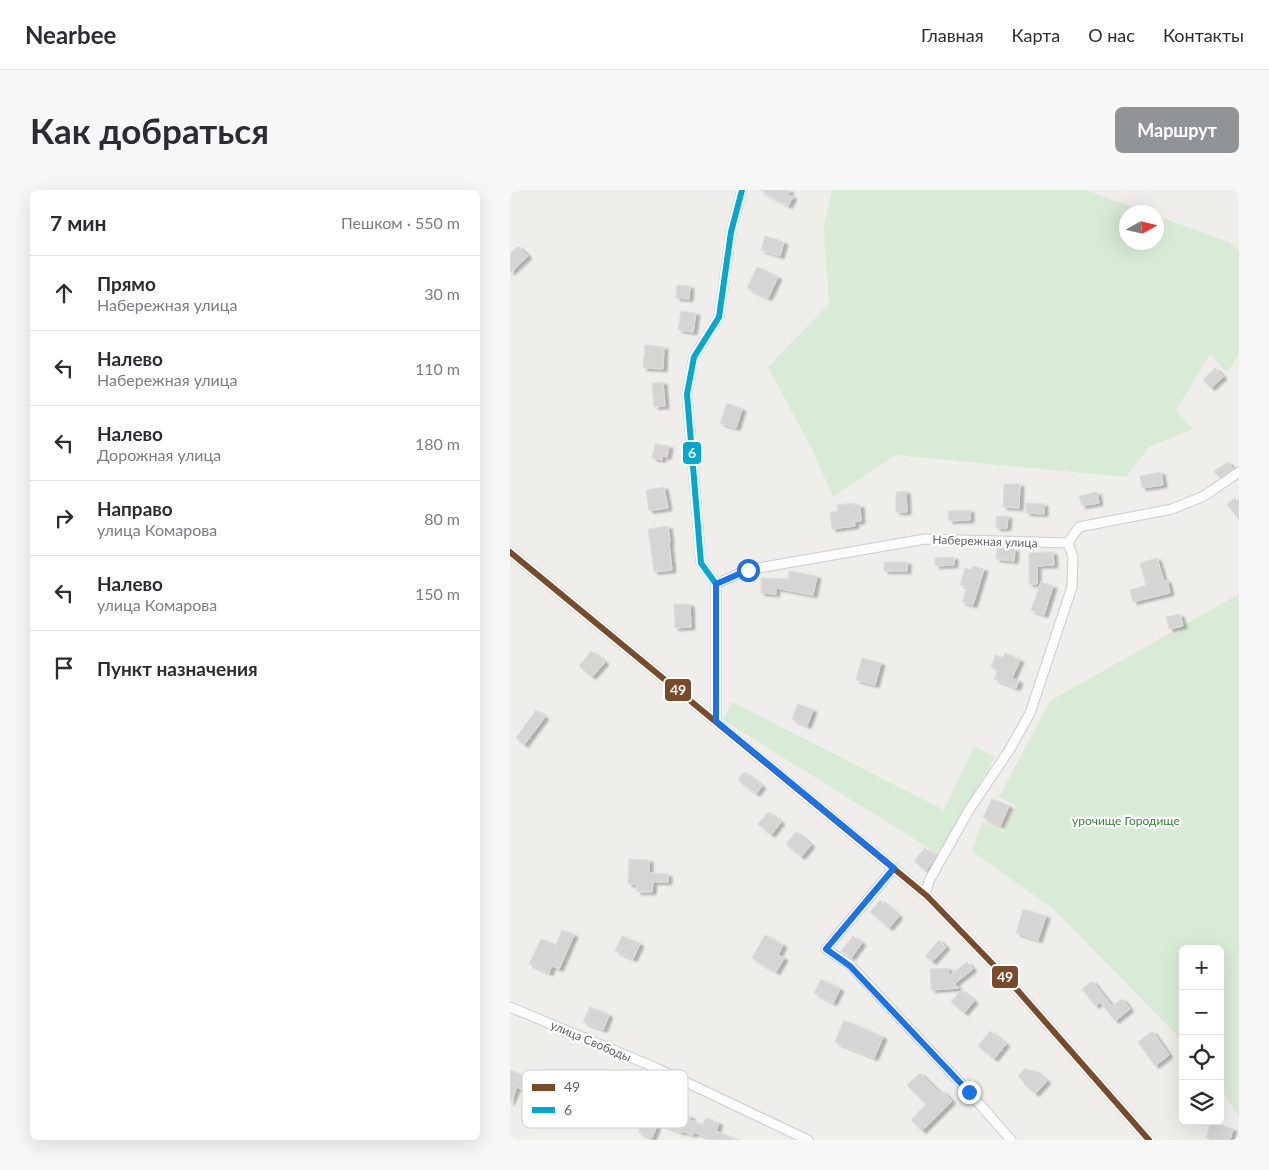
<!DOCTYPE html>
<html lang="ru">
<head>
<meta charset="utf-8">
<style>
	body { margin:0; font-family:Lato,sans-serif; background:#f7f7f7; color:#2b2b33 }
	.controls { position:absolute; right:15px; bottom:15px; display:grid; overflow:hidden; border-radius:8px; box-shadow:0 5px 20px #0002 }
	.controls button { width:45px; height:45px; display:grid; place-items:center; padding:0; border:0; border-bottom:1px solid #e1e1e2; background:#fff; color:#2b2b33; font:25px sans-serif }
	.compass { position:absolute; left:609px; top:15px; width:45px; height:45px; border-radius:50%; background:#fff; box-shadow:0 5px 20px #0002; rotate:82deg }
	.stop { position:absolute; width:15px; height:15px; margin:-11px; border:4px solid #1a73e8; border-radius:50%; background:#fff }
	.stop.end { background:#1a73e8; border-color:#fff; box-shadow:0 1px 5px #0008 }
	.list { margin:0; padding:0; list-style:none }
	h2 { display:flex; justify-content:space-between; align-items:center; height:65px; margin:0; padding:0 20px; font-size:21px }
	h2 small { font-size:16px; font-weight:400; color:#7c7c81 }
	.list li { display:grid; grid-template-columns:32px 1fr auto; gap:15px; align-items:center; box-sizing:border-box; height:75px; padding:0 20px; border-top:1px solid #e1e1e2 }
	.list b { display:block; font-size:19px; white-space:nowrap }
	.list p { margin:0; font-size:16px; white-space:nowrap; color:#7c7c81 }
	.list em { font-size:16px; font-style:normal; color:#7c7c81 }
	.icon { flex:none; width:28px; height:28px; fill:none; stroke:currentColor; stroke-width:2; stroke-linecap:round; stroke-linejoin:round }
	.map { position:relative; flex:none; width:729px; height:950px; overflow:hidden; border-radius:8px }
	header { display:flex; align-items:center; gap:30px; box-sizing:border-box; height:70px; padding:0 25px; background:#fff; border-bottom:1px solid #e1e1e2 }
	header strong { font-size:24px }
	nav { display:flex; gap:28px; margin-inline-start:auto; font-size:18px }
	.intro { display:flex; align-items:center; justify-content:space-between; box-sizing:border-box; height:120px; padding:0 30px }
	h1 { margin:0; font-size:35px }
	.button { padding:12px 22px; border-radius:8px; background:#919496; color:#fff; font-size:18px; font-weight:700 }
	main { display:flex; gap:30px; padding:0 30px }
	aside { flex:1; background:#fff; border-radius:8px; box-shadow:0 5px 20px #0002 }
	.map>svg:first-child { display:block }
	.green { fill:#d8ebd6 }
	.building { fill:#d6d5d3; stroke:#deddd9; filter:url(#shadow) }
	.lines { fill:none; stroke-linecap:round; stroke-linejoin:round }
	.minor-casing { stroke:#cbcccc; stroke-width:11 }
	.minor { stroke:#fdfcfc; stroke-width:9 }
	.bus-1-casing { stroke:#fff; stroke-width:10 }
	.bus-2-casing { stroke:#fff; stroke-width:10 }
	.bus-1 { stroke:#7a4b2a; stroke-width:6 }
	.bus-2 { stroke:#00a9ce; stroke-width:6 }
	.route { stroke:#1a73e8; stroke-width:6 }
	.labels { text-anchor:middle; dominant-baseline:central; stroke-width:4.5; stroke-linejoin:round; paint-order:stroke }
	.street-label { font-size:12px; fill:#5f6368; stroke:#fff }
	.park-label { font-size:12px; fill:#348238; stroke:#fff }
	.key { fill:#fff; stroke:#cfd0d2; stroke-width:1 }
	.key-label { font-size:14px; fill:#5f6368 }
	.line-badge { stroke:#fff; stroke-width:2 }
	.badge-label { font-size:14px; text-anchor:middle; font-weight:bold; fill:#fff }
</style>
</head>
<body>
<header>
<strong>Nearbee</strong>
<nav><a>Главная</a><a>Карта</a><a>О нас</a><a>Контакты</a></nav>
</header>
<div class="intro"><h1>Как добраться</h1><a class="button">Маршрут</a></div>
<main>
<aside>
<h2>7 мин<small>Пешком · 550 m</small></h2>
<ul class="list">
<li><svg class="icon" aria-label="ahead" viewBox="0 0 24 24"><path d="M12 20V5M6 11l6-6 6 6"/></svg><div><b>Прямо</b><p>Набережная улица</p></div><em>30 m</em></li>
<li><svg class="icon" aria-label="left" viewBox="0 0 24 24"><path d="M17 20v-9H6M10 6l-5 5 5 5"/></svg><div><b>Налево</b><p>Набережная улица</p></div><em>110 m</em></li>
<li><svg class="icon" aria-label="left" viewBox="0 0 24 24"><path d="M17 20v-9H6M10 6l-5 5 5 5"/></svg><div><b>Налево</b><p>Дорожная улица</p></div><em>180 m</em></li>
<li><svg class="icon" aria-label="right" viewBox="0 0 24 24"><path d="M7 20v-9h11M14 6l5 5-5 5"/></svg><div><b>Направо</b><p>улица Комарова</p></div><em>80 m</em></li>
<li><svg class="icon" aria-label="left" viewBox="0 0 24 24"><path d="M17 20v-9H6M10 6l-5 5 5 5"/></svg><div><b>Налево</b><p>улица Комарова</p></div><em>150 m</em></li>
<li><svg class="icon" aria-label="arrive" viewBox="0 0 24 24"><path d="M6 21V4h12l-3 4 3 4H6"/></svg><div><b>Пункт назначения</b></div></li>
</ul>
</aside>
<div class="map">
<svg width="729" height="950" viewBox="0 0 729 950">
	<defs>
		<filter id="shadow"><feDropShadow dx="4" dy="2.5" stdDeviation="1" flood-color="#0004"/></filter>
	</defs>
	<rect width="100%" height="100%" fill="#efeeea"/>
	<path class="green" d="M 322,0 L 576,0 L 637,22 L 616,22 L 616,52 L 646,52 L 647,26 L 719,52 L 729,61 L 729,163 L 717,183 L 700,164 L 666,220 L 683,239 L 639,257 L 616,287 L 386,265 L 323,307 L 304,263 L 258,177 L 319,114 L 314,37 Z
		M 729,404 L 729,926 L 710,899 L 710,759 L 673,759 L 673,851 L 542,718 L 462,661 L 472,632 L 494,641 L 505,615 L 489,607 L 540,511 Z
		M 222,512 L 434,620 L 464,556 L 485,567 L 430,665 L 213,530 Z"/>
	<path class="building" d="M 250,0 L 280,0 L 278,4 L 283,7 L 278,16 Z
		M 255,46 L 274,52 L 270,66 L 251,60 Z
		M 8,56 L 18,66 L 0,83 L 0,64 Z
		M 247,77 L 268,87 L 258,108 L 237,98 Z
		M 167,95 L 180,96 L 179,109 L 166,108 Z
		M 171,121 L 186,123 L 183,142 L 168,140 Z
		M 135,155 L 154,157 L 153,179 L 133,178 Z
		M 705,178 L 713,187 L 701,198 L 693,190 Z
		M 153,192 L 155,216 L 144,217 L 142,193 Z
		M 217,213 L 232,219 L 226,238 L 210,233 Z
		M 145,254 L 159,256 L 157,267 L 152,266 L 152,270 L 142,268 Z
		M 718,272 L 723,279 L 709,288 L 704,281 Z
		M 651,282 L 653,295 L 632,298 L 630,286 Z
		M 494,294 L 510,294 L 509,318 L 493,317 Z
		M 154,297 L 158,318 L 139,321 L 136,300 Z
		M 396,301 L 397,322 L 386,322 L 386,302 Z
		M 587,302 L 589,313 L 572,316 L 569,306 Z
		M 725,308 L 729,314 L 729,330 L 717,314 Z
		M 344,313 L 344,315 L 350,315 L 351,331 L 344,332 L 345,336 L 322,339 L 320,322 L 328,321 L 327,315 Z
		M 516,313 L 534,314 L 534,324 L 516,323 Z
		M 460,320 L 460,330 L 439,331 L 438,321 Z
		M 486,326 L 498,326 L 497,338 L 486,338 Z
		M 158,336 L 160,352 L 159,353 L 162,380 L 144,382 L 138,339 Z
		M 487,357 L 505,359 L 504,371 L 486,369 Z
		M 543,362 L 544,375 L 527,376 L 527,394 L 519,394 L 519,363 Z
		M 444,367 L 444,375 L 425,376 L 425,368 Z
		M 647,368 L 654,391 L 657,390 L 660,403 L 623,412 L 620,400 L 636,395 L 630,373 Z
		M 374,372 L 397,372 L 397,381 L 374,381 Z
		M 463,376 L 474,379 L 463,415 L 452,412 L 457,397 L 450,395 L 455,378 L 462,380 Z
		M 279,381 L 307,386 L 303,405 L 266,398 L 266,404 L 251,403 L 251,388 L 278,389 Z
		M 531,392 L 543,396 L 534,425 L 521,420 Z
		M 164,414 L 180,414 L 181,437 L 165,438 Z
		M 670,424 L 673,436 L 659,439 L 656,427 Z
		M 81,461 L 95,472 L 82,487 L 69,476 Z
		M 495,463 L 510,470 L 502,488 L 509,491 L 506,498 L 484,489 L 488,480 L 481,477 L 486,465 L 493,468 Z
		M 352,468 L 371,473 L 365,495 L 346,490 Z
		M 288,514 L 303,520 L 297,536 L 282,529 Z
		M 26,520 L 35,527 L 14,555 L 6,548 Z
		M 234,582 L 252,596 L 246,604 L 228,590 Z
		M 482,609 L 499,616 L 490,636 L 473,628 Z
		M 258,622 L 271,632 L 261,645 L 248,634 Z
		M 286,642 L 301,655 L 291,667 L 276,654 Z
		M 415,658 L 426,666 L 416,681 L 404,671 Z
		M 119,669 L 139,670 L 139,683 L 158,684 L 158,692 L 143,692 L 142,702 L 127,702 L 127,694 L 118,694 Z
		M 370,710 L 389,726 L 379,738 L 360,722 Z
		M 513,719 L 536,726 L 528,750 L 506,743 Z
		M 52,740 L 64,745 L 49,779 L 42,776 L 39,783 L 19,774 L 31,749 L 46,755 Z
		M 255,745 L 273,755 L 268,765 L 274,768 L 266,782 L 242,768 Z
		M 112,746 L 130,754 L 123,769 L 105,761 Z
		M 343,746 L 352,753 L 341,768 L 331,761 Z
		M 429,750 L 436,757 L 422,772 L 415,766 Z
		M 457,772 L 463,779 L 444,794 L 449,798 L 421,800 L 420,779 L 438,778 L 439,786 Z
		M 311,789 L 330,799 L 323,813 L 304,803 Z
		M 582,791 L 602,816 L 612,809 L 620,819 L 605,831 L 590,812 L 585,816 L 572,799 Z
		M 451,800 L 464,811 L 454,823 L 441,812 Z
		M 80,817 L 99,825 L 93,840 L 73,832 Z
		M 334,830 L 373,847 L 364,868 L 325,852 Z
		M 480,841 L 496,854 L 484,869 L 468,856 Z
		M 642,841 L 659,865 L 645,876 L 628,852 Z
		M 515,878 L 521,883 L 524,880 L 537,891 L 525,904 L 514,894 L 515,893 L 508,886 Z
		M 0,880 L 38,897 L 33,909 L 7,897 L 0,913 Z
		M 410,883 L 430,903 L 432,901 L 442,911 L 412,941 L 401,930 L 416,914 L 397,895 Z
		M 130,904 L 181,927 L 180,930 L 192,935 L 196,928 L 209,933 L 206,941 L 227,950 L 196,950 L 197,947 L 184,942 L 183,945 L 173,941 L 172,943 L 148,933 L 142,948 L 128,942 L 131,937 L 118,931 Z
		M 701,932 L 723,939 L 720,950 L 703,950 L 696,948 Z"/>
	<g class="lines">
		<g class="minor-casing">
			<path id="minor" d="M 0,362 L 417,706 L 502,794 L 639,950
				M 206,394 L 237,380 L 415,349 L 558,353 L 569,337 L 662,319 L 694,306 L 729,282
				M 206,531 L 206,394 L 191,373 L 177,204 L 184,167 L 209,127 L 221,42 L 232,0
				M 384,678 L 316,759 L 340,775 L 459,902 L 501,950
				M 415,704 L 420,689 L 459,620 L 500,559 L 520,523 L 562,397 L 563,367 L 558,353
				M 0,817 L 144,877 L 298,950"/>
		</g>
		<use href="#minor" class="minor"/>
		<g class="bus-1-casing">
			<path id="bus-1" d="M 0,362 L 417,706 L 502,794 L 639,950"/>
		</g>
		<g class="bus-2-casing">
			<path id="bus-2" d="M 206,531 L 206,394 L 191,373 L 177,204 L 184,167 L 209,127 L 221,42 L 232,0"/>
		</g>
		<use href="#bus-1" class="bus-1"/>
		<use href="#bus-2" class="bus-2"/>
	</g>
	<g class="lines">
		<path class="route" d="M 238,380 L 206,394 L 206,531 L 384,678 L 316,759 L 340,776 L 459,902"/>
	</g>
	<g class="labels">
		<g class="street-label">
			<text transform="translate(475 351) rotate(2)">Набережная улица</text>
			<text transform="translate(81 851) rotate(23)">улица Свободы</text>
		</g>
		<g class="park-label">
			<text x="616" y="630">урочище Городище</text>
		</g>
	</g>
	<rect x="12" y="880" width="166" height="58" rx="8" class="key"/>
	<rect x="22" y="894" width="23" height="7" fill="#7a4b2a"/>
	<rect x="22" y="917" width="23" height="6" fill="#00a9ce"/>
	<g class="key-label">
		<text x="54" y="902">49</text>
		<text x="54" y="925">6</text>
	</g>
	<g class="line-badge">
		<rect x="172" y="251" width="20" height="24" rx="5" fill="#00a9ce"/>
		<rect x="154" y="488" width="28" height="24" rx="5" fill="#7a4b2a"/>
		<rect x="481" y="775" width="28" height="24" rx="5" fill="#7a4b2a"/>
	</g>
	<g class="badge-label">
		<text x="182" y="268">6</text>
		<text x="168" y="505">49</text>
		<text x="495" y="792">49</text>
	</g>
</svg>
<div class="controls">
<button>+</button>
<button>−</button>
<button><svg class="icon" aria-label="locate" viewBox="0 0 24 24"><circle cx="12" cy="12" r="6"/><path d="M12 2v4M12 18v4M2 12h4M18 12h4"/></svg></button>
<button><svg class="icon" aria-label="layers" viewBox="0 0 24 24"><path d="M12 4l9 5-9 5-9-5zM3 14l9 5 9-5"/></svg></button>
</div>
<svg class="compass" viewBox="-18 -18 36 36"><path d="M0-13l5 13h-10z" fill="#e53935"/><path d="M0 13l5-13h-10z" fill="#7c7c81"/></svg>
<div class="stop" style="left:238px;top:380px"></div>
<div class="stop end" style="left:459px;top:902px"></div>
</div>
</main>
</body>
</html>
